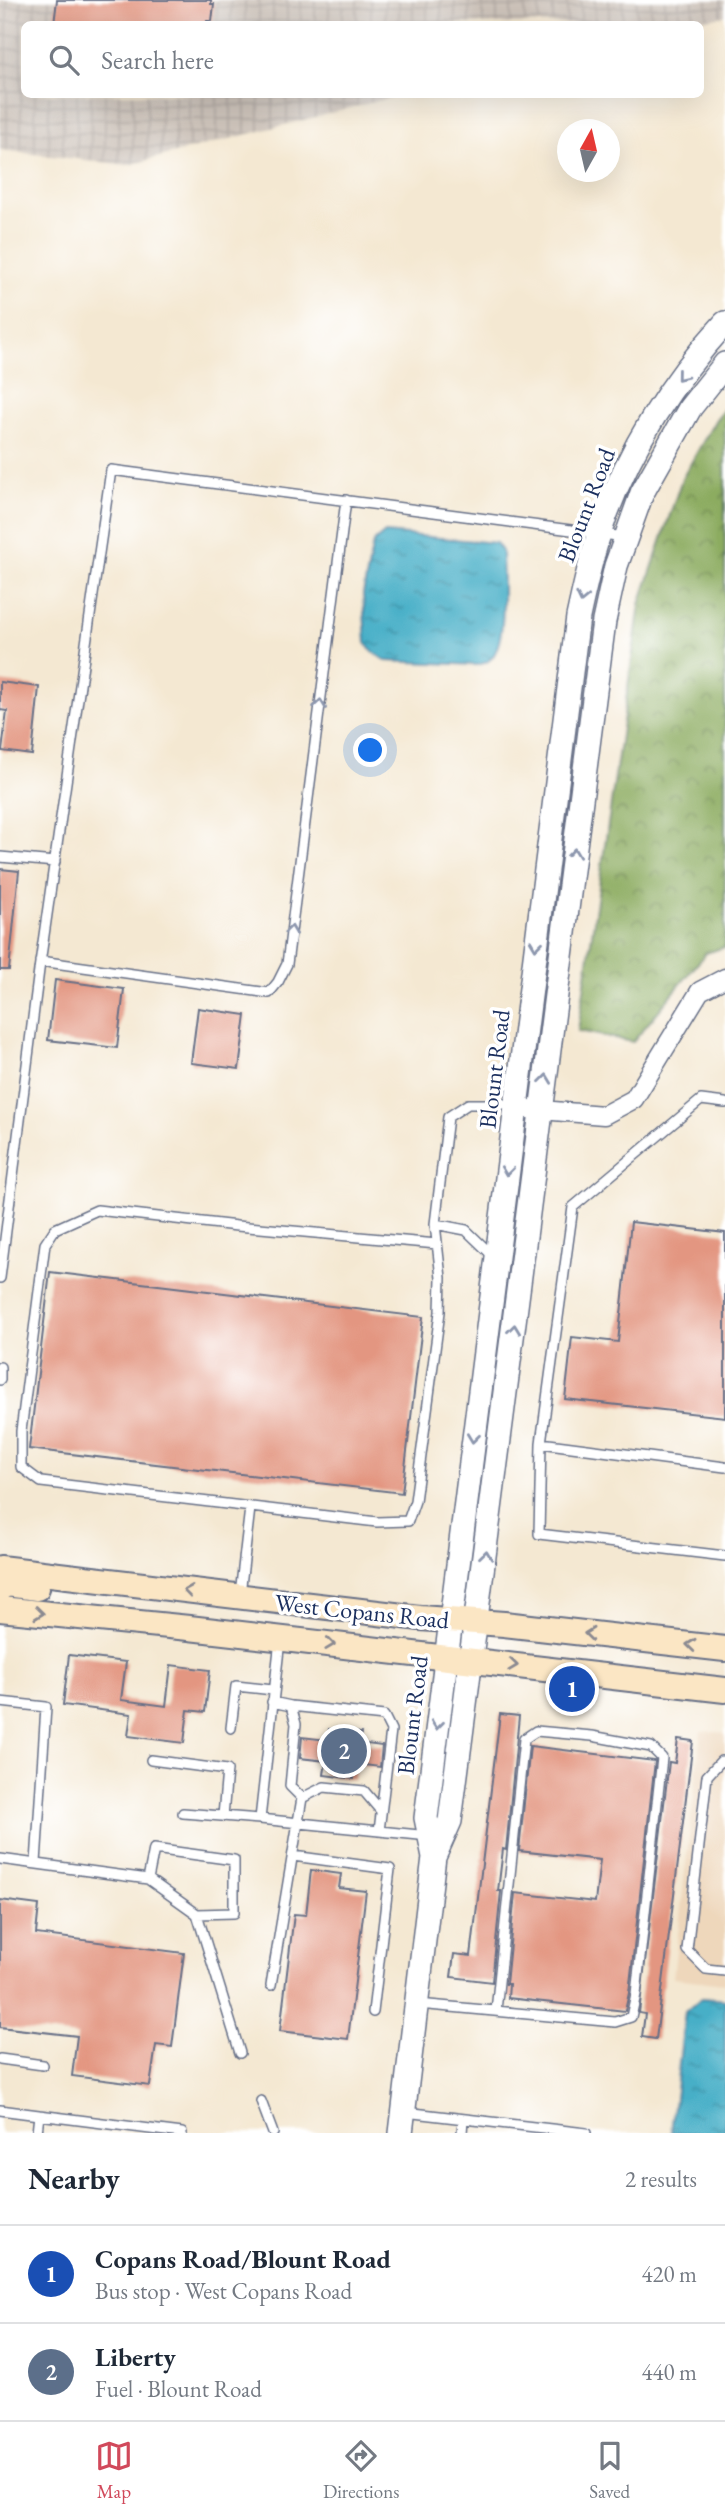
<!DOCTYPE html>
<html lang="en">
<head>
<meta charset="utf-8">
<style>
	body { margin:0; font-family:"EB Garamond",serif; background:#f2f2f3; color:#1f2937 }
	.compass { position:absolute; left:557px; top:119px; width:63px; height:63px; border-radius:50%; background:#fff; box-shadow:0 7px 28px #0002; rotate:8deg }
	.you { position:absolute; left:371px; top:751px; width:24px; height:24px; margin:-18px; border:5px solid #fff; border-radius:50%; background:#1a73e8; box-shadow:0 0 0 10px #1a73e833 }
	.badge { display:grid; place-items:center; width:46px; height:46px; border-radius:50%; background:#d1495b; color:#fff; font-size:23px; font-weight:700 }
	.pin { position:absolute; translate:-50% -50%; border:4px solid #fff; box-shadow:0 2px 7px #0006 }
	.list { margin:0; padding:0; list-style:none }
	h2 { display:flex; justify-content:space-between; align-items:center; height:91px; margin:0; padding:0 28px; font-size:30px }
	h2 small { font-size:23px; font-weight:400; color:#747a83 }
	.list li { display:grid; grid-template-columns:46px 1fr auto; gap:21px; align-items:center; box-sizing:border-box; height:98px; padding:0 28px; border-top:2px solid #e0e1e3 }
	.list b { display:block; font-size:26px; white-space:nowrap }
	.list p { margin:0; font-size:23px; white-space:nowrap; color:#747a83 }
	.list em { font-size:23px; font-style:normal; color:#747a83 }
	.icon { flex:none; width:38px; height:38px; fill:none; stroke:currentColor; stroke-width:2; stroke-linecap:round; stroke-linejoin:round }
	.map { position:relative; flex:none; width:725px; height:2133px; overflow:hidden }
	.search { position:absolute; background:#fff; box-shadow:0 7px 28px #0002; left:21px; right:21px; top:21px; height:77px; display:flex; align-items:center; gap:18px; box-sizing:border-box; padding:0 24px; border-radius:10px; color:#747a83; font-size:26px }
	.sheet { height:287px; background:#fff }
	nav { display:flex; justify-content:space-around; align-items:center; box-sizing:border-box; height:98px; border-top:2px solid #e0e1e3; background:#fff; font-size:19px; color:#747a83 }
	nav a { display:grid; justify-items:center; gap:4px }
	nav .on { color:#d1495b }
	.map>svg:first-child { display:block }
	.built { fill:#eed7bb }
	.industrial { fill:url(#industrial-grid) }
	.forest { fill:url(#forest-crowns); stroke:#546e5f; stroke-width:2 }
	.water { fill:url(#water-ripples); stroke:#316f92; stroke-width:2 }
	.building { fill:#e39681 }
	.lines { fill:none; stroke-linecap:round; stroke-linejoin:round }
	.service-casing { stroke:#677087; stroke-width:12 }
	.minor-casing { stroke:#677087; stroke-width:21 }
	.tertiary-casing { stroke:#677087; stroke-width:26 }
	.secondary-casing { stroke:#677087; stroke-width:28 }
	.service { stroke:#fff; stroke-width:9 }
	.minor { stroke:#fff; stroke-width:18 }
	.tertiary { stroke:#fff; stroke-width:23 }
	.secondary { stroke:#fbe6c4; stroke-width:24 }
	.oneway { stroke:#8d97ae }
	.oneway2 { stroke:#8b8a91 }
	.labels { text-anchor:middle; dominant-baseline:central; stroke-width:7; stroke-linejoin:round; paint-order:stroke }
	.street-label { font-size:24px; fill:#1b2f5e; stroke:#fff }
</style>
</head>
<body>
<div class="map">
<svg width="725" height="2133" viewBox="0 0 725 2133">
	<defs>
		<pattern id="industrial-grid" width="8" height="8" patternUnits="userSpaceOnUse" patternTransform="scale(1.75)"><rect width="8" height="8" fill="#ccc2b9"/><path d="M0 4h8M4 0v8" fill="none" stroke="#afa7a1"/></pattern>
		<pattern id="forest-crowns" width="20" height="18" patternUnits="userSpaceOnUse" patternTransform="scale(1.75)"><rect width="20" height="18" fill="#8cac60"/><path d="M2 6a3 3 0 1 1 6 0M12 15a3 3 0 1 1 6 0" fill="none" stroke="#728c52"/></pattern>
		<pattern id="water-ripples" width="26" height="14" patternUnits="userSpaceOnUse" patternTransform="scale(1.75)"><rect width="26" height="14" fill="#47afc7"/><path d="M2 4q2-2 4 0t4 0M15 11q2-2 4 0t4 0" fill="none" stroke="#3a8fa5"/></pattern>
	</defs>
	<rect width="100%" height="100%" fill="#fff"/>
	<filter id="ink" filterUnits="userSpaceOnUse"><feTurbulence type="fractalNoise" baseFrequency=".0143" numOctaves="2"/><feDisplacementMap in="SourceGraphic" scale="14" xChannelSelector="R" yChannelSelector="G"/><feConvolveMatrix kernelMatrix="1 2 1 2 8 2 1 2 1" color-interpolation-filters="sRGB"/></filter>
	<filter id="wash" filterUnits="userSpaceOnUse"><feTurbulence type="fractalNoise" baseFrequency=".00686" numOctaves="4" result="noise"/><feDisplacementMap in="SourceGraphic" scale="28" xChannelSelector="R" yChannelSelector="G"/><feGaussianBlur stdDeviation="1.57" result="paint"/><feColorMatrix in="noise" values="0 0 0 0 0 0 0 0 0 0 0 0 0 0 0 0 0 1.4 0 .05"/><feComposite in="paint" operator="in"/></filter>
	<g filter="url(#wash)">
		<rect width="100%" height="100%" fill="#f4e8d2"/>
		<path class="built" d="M 701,1731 L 725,1733 L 725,1984 L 673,1978 Z"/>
		<path class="industrial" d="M 0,0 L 725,0 L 725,16 L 670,24 L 24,24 L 24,94 L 401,95 L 128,165 L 0,150 Z"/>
		<path class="forest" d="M 725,408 L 725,947 L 706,953 L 633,1042 L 578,1031 L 640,604 L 682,479 L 716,419 Z"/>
		<path class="water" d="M 385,533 L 496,543 L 502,551 C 502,575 509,648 488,661 C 485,663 481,664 478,665 L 386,661 L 373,652 L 366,643 L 363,594 L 373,543 Z
			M 701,1998 L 725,2000 L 725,2133 L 671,2133 L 685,2012 Z"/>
		<g id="blocks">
			<path class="building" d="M 57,0 L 211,0 L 211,4 L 214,4 L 212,21 L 207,21 L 207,24 L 54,24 Z
				M 0,682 L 39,687 L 32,755 L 2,751 L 7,711 L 0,710 Z
				M 0,869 L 19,871 L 9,970 L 0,970 Z
				M 55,980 L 124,989 L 117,1048 L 48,1040 Z
				M 198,1008 L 246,1015 L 239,1069 L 191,1063 Z
				M 631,1222 L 725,1233 L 725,1417 L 565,1399 L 572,1337 L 618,1342 Z
				M 50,1272 L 423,1317 L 402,1493 L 29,1449 Z
				M 69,1655 L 126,1662 L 121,1700 L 166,1706 L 171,1665 L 210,1670 L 205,1712 L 188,1710 L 184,1743 L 128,1736 L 131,1714 L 63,1705 Z
				M 500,1714 L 519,1716 L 506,1850 L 503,1849 L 498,1891 L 501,1891 L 492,1982 L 451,1977 L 454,1954 L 471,1956 Z
				M 329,1729 L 361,1733 L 359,1743 L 382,1746 L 380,1767 L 356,1764 L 354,1779 L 324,1775 L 326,1761 L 300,1758 L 302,1737 L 327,1740 Z
				M 678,1739 L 693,1741 L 656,2039 L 642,2037 L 645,2014 L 639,2013 L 669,1762 L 675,1763 Z
				M 530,1746 L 655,1761 L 629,1993 L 625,2011 L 508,1998 L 509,1984 L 506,1984 L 515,1893 L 595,1902 L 600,1860 L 519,1851 Z
				M 311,1870 L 341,1874 L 339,1888 L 366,1891 L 348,2039 L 280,2031 L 294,1914 L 306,1915 Z
				M 0,1900 L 39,1905 L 36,1934 L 184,1953 L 172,2047 L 156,2045 L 150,2086 L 72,2076 L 77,2036 L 0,2027 Z"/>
		</g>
	</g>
	<g filter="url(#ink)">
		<use href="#blocks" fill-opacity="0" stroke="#677087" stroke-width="2"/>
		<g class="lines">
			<g class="service-casing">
				<path id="service" d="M 0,857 L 55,862
					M 40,961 L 269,993 L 278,982 L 287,964 L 346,500
					M 435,1224 L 466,1230 L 493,1256
					M 437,1244 L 237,1226 L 97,1210 L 55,1229 L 45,1244 L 21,1431 L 21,1467 L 41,1482 L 377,1522 L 408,1521 L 415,1501 L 440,1312 L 441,1278 L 435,1224 L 448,1117 L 468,1104 L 514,1104
					M 0,1278 L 39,970 L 111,470 L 625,537
					M 0,1367 L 0,1380
					M 541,1443 L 573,1207 L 701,1100 L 725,1103
					M 725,1467 L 541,1443 L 539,1534 L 725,1556
					M 240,1594 L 250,1508
					M 280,1640 L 260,1819 L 429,1836
					M 0,1702 L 46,1707 L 36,1863
					M 291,1706 L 384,1716 L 391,1730 L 379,1831
					M 231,1728 L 236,1686 L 273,1690
					M 151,1760 L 227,1770 L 223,1816
					M 725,1762 L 721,1761 L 707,1776 L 687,1950 L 706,1969 L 725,1971
					M 302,1798 L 324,1787 L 364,1791 L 381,1811
					M 183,1813 L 260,1819
					M 293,1856 L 390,1869 L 373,2012
					M 0,1859 L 148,1879 L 197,1914 L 240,2053
					M 148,1879 L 154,1849 L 234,1860 L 234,1913 L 197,1914
					M 271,1985 L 302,1798 L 290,1786 L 296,1724 L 291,1706 L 272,1702
					M 418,2004 L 615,2022 L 631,2017 L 636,1994 L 662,1758 L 651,1747 L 592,1736 L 536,1731 L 524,1739 L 496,2011
					M 0,2059 L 43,2065
					M 261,2101 L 273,2133
					M 0,2110 L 39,2115
					M 405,2112 L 586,2133
					M 37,2133 L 39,2115 L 182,2133
					M 462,2133 L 463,2119"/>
			</g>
			<g class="minor-casing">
				<path id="minor" d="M 515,1108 L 604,1115 L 634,1099 L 700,991 L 725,978"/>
			</g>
			<g class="tertiary-casing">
				<path id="tertiary" d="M 434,1857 L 426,1818 L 578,617 C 584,589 590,561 599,534 C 625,455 669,384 725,323
					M 401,2133 L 434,1857 L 450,1821 L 604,621 L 616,566 L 642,493 L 690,408 L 725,364"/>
			</g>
			<g class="secondary-casing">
				<path id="secondary" d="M 0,1568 L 420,1618 L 504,1624 L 725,1649
					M 0,1588 L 7,1584 L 37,1588
					M 0,1609 L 189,1628 L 725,1690"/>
			</g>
			<use href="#service" class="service"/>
			<use href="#minor" class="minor"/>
			<use href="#tertiary" class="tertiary"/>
			<use href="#secondary" class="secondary"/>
		</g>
		<defs><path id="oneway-chevron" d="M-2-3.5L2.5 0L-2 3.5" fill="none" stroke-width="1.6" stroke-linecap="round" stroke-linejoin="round" transform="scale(1.75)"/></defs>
		<g class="oneway">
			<use href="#oneway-chevron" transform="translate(681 376) rotate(129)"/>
			<use href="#oneway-chevron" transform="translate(582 598) rotate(102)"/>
			<use href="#oneway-chevron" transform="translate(320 704) rotate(-83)"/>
			<use href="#oneway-chevron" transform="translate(574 853) rotate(-83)"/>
			<use href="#oneway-chevron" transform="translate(291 930) rotate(-83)"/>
			<use href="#oneway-chevron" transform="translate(536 945) rotate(97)"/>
			<use href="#oneway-chevron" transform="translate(546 1079) rotate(-83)"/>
			<use href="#oneway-chevron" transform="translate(507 1171) rotate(97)"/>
			<use href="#oneway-chevron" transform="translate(514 1329) rotate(-83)"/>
			<use href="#oneway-chevron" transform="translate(473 1438) rotate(97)"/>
			<use href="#oneway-chevron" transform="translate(486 1555) rotate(-83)"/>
			<use href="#oneway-chevron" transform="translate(437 1725) rotate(97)"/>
		</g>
		<g class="oneway2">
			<use href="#oneway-chevron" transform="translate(188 1591) rotate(-172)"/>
			<use href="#oneway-chevron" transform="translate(39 1613) rotate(6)"/>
			<use href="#oneway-chevron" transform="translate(589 1634) rotate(-174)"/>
			<use href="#oneway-chevron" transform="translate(330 1644) rotate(7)"/>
			<use href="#oneway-chevron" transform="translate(691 1645) rotate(-174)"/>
			<use href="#oneway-chevron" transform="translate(513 1665) rotate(7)"/>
		</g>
	</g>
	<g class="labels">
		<g class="street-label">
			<text transform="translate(586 505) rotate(-69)">Blount Road</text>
			<text transform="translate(494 1069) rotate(-83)">Blount Road</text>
			<text transform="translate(362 1611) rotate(6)">West Copans Road</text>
			<text transform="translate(412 1715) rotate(-83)">Blount Road</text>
		</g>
	</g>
</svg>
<svg class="compass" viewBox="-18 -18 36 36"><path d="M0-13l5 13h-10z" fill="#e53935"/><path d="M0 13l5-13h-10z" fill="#747a83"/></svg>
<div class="you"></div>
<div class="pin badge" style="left:572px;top:1689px;background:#1a4fb4">1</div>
<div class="pin badge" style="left:344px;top:1751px;background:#5c6f8a">2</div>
<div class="search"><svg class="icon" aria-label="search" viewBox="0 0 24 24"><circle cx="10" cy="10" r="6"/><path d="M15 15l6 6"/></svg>Search here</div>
</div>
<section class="sheet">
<h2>Nearby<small>2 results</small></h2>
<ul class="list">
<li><span class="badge" style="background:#1a4fb4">1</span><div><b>Copans Road/Blount Road</b><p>Bus stop · West Copans Road</p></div><em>420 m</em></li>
<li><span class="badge" style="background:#5c6f8a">2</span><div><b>Liberty</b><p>Fuel · Blount Road</p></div><em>440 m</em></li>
</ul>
</section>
<nav>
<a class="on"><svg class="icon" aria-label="map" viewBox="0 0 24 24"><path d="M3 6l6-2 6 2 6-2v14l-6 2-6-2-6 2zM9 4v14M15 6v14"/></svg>Map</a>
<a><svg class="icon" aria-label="directions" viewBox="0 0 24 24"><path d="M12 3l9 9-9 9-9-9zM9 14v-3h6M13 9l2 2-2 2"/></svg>Directions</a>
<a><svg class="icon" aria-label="saved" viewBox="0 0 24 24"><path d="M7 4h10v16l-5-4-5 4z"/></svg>Saved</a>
</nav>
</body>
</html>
